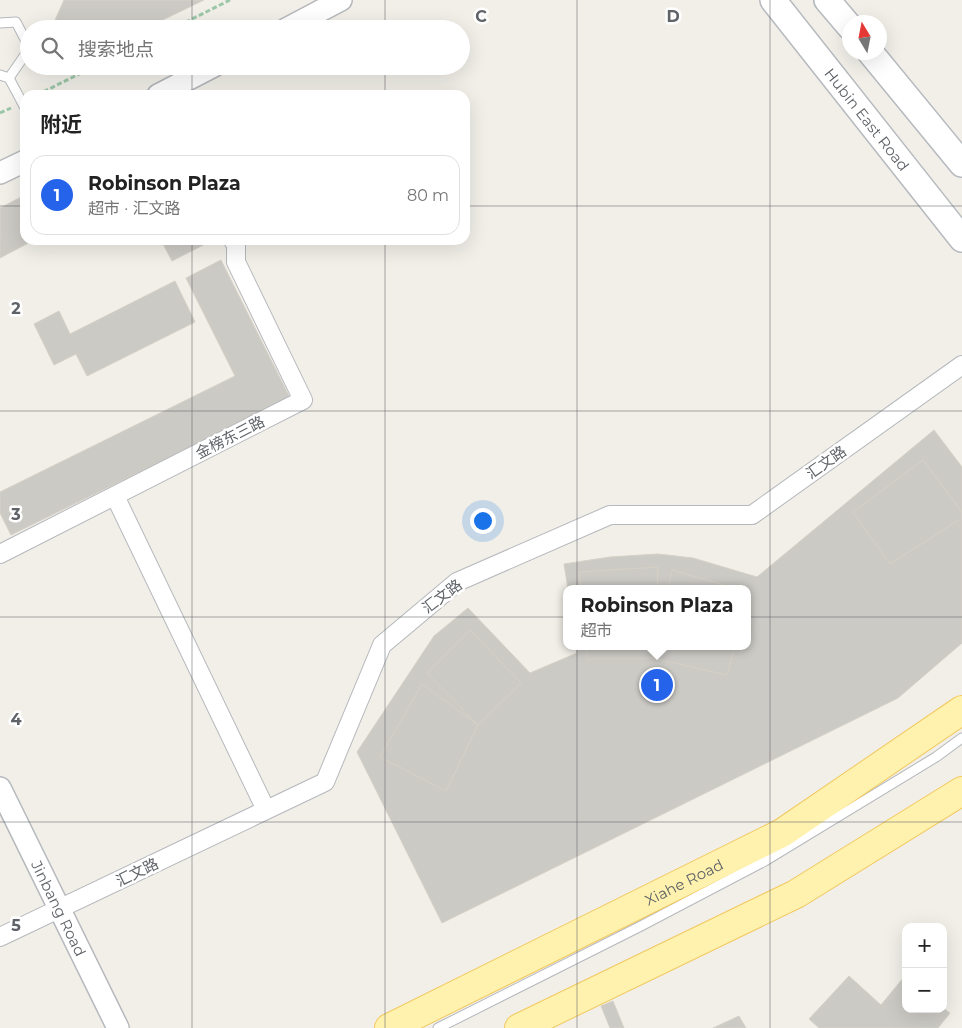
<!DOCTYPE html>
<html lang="zh">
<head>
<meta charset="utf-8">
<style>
	body { margin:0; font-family:Montserrat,"Noto Sans SC",sans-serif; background:#f6f6f6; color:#222 }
	.controls { position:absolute; right:15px; bottom:15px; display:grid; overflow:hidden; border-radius:10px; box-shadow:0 5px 20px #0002 }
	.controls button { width:45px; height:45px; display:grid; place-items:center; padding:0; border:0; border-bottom:1px solid #e0e0e0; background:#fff; color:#222; font:25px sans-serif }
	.compass { position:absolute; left:842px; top:15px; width:45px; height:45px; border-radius:50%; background:#fff; box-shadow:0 5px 20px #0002; rotate:350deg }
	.you { position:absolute; left:482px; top:520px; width:18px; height:18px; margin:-12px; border:4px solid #fff; border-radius:50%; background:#1a73e8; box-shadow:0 0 0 8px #1a73e833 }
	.badge { display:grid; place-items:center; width:32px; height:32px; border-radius:50%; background:#2563eb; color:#fff; font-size:16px; font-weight:700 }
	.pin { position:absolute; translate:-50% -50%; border:2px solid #fff; box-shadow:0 1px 5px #0006 }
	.popup { position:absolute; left:563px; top:585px; width:188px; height:65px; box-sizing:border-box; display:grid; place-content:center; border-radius:10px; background:#fff; filter:drop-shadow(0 1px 4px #0005); font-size:16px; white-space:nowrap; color:#767676 }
	.popup b { font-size:19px; color:#222 }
	.popup::after { content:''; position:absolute; left:50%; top:100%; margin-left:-10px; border:10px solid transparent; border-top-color:#fff }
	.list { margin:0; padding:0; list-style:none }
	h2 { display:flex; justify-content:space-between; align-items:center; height:65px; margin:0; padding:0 20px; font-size:21px }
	h2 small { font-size:16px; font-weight:400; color:#767676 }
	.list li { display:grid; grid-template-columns:32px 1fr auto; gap:15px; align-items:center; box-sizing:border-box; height:80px; margin:0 10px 10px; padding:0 10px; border:1px solid #e0e0e0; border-radius:15px }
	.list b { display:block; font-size:19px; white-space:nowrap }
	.list p { margin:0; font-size:16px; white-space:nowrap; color:#767676 }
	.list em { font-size:16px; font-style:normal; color:#767676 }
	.icon { flex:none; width:28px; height:28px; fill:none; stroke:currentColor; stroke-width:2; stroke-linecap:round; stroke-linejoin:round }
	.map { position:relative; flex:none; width:962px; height:1028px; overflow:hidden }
	.search { position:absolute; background:#fff; box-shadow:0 5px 20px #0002; left:20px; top:20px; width:450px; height:55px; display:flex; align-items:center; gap:12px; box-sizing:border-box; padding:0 18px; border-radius:28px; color:#767676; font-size:19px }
	.panel { position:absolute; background:#fff; box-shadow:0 5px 20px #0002; left:20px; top:90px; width:450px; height:155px; border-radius:15px }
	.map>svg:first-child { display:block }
	.building { fill:#cccac5; stroke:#d6d1c6 }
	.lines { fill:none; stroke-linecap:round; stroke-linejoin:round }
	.service-casing { stroke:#b5b8bc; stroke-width:11 }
	.minor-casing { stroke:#b5b8bc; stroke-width:20 }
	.tertiary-casing { stroke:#b5b8bc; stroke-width:24 }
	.secondary-casing { stroke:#b6babf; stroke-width:28 }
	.primary-casing { stroke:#f2c960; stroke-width:30 }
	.path { stroke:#9cc7a9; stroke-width:3; stroke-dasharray:5 2.5; stroke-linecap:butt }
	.service { stroke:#fff; stroke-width:9 }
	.minor { stroke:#fff; stroke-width:18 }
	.tertiary { stroke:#fff; stroke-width:21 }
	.secondary { stroke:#fff; stroke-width:25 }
	.primary { stroke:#fff2af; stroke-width:28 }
	.grid { fill:none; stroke:#5f6368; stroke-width:1; stroke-opacity:0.55 }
	.labels { text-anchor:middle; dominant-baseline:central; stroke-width:5; stroke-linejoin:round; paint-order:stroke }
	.street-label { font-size:15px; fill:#5f6368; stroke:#fff }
	.grid-label { font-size:16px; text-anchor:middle; font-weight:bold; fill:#5f6368; stroke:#fff; stroke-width:5; stroke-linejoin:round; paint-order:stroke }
</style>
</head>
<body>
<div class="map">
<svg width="962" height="1028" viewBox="0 0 962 1028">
	<rect width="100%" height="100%" fill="#f1efe8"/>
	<path class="building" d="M 64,0 L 204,0 L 144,29 L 51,29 Z
		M 25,195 L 25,240 L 34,240 L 0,258 L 0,208 Z
		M 161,240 L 210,240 L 211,241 L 172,261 Z
		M 221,260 L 290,398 L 11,535 L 0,513 L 0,492 L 235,376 L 186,278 Z
		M 175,281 L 195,322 L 87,376 L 76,354 L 54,365 L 34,324 L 59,311 L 70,334 Z
		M 934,430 L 962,467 L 962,643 L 898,698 L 442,923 L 357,752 L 434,636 L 468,608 L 530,673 L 577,653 L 576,646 L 747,646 L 747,589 L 568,589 L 564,564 L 610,557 L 658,554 L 693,558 L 757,577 Z
		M 923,460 L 962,512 L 962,518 L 890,564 L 853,512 Z
		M 658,567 L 657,589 L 581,589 L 579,572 Z
		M 672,570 L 738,589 L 668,589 Z
		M 470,630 L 521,683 L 478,725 L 427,673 Z
		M 586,646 L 653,646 L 653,658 L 587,659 Z
		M 655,646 L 735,646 L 727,675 L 653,658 Z
		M 422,684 L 478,725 L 446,791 L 380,757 Z
		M 849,976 L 881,1005 L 904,977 L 906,978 L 906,1009 L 943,1009 L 943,1008 L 950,1013 L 938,1028 L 819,1028 L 809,1019 Z
		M 613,1001 L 624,1028 L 610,1028 L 601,1006 Z
		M 739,1016 L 746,1028 L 713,1028 Z"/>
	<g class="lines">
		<g class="service-casing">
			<path id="service" d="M 0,23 L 16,22 L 29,47
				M 0,75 L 9,78 L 25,108
				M 9,78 L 29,49
				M 438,1028 L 639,927 L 765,861 L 936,757 L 962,738"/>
		</g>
		<g class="minor-casing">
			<path id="minor" d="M 115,496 L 266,810
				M 0,554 L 303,400 L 236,262 L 236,245 L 233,240
				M 0,937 L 325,782 L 382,645 L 457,582 L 610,515 L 752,515 L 962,365"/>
		</g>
		<g class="tertiary-casing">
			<g id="tertiary">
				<path d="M 286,29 L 341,0"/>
				<path d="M 158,95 L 214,66"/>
				<path d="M 0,173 L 25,161"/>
				<path id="s1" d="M 0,788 L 118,1028"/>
			</g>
		</g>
		<g class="secondary-casing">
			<g id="secondary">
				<path id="s2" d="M 773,0 L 962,239"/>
				<path d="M 827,0 L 850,27"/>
				<path d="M 870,52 L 962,164"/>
			</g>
		</g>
		<g class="primary-casing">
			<g id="primary">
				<path id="s3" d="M 389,1028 L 782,833 L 962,710"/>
				<path d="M 519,1028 L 796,894 L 962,791"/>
			</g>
		</g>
		<path class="path" d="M 172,29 L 230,0
			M 37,95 L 95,66
			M 0,113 L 11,108"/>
		<use href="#service" class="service"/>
		<use href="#minor" class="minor"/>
		<use href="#tertiary" class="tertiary"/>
		<use href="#secondary" class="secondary"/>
		<use href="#primary" class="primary"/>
	</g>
	<path class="grid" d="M 192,0 L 192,29M 385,0 L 385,29M 577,0 L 577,1028M 770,0 L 770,1028M 192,66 L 192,95M 385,66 L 385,95M 0,206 L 25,206M 465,206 L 962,206M 192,240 L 192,1028M 385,240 L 385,1028M 0,411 L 962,411M 0,617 L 962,617M 0,822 L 962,822"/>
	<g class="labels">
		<g class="street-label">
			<text stroke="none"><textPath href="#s2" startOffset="152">Hubin East Road</textPath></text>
			<text transform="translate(230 437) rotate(-27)">金榜东三路</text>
			<text transform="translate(826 462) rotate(-35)">汇文路</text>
			<text transform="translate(442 596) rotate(-37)">汇文路</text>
			<text transform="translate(137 872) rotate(-26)">汇文路</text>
			<text stroke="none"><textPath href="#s3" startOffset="329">Xiahe Road</textPath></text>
			<text stroke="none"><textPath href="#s1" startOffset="134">Jinbang Road</textPath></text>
		</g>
	</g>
	<g class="grid-label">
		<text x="481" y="22">C</text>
		<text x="673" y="22">D</text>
		<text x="16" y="314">2</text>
		<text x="16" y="520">3</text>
		<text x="16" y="725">4</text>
		<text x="16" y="931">5</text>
	</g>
</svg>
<div class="controls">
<button>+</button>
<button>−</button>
</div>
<svg class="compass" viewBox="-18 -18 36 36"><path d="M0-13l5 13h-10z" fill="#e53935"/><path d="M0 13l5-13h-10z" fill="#767676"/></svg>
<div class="you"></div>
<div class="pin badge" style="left:657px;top:685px">1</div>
<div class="popup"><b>Robinson Plaza</b>超市</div>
<div class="search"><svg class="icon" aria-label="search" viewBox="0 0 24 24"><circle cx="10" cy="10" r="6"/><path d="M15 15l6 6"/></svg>搜索地点</div>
<section class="panel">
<h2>附近<small></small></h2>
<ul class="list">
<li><span class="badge">1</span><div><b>Robinson Plaza</b><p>超市 · 汇文路</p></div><em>80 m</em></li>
</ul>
</section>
</div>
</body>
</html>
